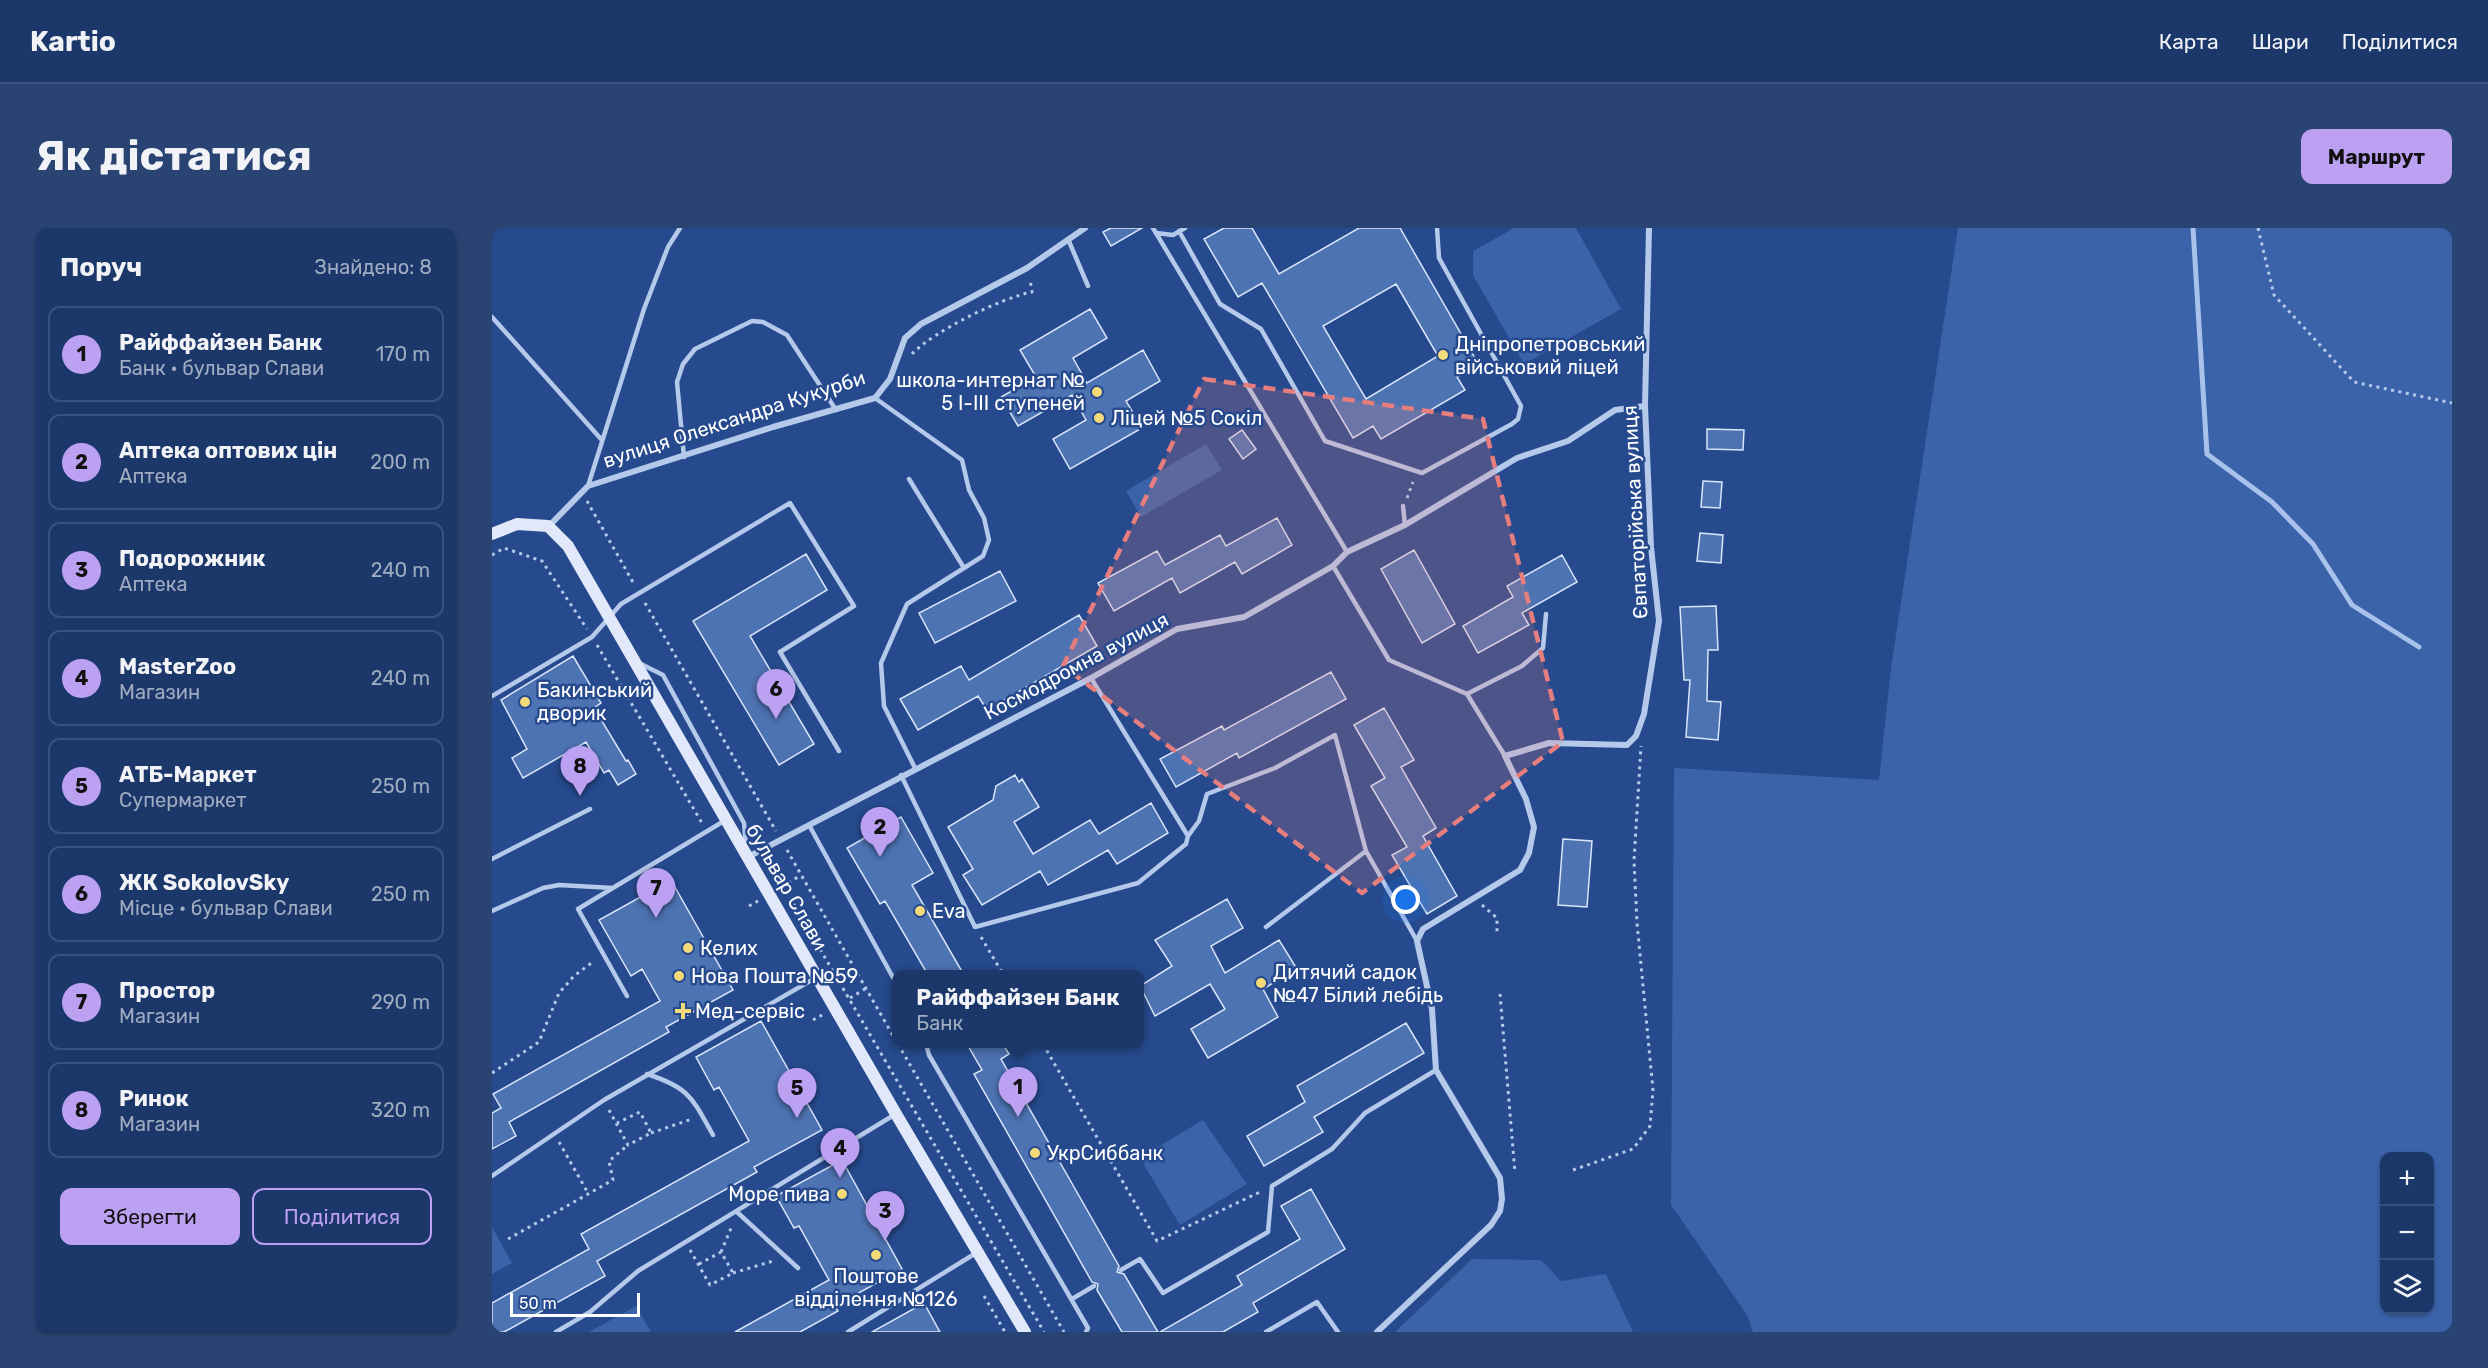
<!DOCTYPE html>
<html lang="uk">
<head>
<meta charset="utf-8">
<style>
	body { margin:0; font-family:Rubik,sans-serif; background:#294372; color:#f1f3f6 }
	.controls { position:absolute; right:18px; bottom:18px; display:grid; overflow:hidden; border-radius:12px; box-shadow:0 2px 4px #0004 }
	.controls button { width:54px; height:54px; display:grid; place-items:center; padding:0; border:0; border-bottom:2px solid #3a527e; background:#1c386a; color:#f1f3f6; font:30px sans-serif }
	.scale { position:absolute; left:18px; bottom:15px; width:130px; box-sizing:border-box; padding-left:6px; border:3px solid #fff; border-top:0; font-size:16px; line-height:21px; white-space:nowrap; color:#fff; -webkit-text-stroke:4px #264a8d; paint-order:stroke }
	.you { position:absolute; left:914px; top:672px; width:21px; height:21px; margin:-15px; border:4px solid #fff; border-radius:50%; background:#1a73e8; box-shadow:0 0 0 9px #1a73e833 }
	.badge { display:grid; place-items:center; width:39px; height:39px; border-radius:50%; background:#bca0f2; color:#111; font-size:20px; font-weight:700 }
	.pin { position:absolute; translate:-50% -50px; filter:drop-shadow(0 2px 3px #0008) }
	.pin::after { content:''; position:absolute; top:32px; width:21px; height:18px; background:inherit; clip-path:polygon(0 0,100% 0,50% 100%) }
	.popup { position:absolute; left:400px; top:742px; width:252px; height:78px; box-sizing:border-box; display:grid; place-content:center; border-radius:12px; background:#1c386a; filter:drop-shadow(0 2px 4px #0005); font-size:20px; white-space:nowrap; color:#a0acc1 }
	.popup b { font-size:22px; color:#f1f3f6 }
	.popup::after { content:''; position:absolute; left:50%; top:100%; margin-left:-12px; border:12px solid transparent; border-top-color:#1c386a }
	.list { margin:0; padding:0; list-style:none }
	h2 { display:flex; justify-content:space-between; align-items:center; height:78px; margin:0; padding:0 24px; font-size:26px }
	h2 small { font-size:20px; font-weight:400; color:#a0acc1 }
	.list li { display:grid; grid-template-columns:39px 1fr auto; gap:18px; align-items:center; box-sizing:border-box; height:96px; margin:0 12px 12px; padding:0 12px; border:2px solid #3a527e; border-radius:12px }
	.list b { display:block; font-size:22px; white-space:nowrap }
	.list p { margin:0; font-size:20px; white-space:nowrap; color:#a0acc1 }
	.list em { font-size:20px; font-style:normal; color:#a0acc1 }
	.actions { display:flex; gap:12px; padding:18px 24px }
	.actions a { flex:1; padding:14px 0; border:2px solid #bca0f2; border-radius:12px; text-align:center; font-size:21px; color:#bca0f2 }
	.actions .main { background:#bca0f2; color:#111 }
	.icon { flex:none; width:33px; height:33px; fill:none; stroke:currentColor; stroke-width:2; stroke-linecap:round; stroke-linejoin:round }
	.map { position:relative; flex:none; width:1960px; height:1104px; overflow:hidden; border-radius:12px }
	header { display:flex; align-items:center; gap:36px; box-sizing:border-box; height:84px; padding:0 30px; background:#1c386a; border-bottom:2px solid #3a527e }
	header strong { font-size:28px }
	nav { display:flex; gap:33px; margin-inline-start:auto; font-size:21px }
	.intro { display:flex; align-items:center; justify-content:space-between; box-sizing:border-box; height:144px; padding:0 36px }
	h1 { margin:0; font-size:42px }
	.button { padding:15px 27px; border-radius:12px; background:#bca0f2; color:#111; font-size:21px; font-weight:700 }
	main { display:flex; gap:36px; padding:0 36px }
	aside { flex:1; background:#1c386a; border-radius:12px; box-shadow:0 2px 4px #0004 }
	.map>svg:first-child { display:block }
	.green { fill:#3a63a9; fill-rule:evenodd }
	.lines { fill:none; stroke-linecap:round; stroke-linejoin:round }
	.stream { stroke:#a9c2eb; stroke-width:5 }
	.building { fill:#4e73b3; stroke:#d9e5f8; stroke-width:1.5; fill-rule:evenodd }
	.path { stroke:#b5c9eb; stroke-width:3; stroke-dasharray:3 4.5; stroke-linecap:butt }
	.lane { stroke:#b5c9eb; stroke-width:4.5 }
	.street { stroke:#b5c9eb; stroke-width:6 }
	.secondary { stroke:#e0e8f9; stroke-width:12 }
	.marked { fill:#e67e7e; fill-opacity:0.2; stroke:#e67e7e; stroke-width:4.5; stroke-dasharray:12 8; stroke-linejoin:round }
	.poi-dot { fill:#f4db79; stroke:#264a8d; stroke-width:2 }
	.labels { text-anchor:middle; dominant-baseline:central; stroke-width:5; stroke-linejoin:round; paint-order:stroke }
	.poi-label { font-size:20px; fill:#fff; stroke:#264a8d; text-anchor:start }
	.street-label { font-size:20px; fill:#fff; stroke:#264a8d }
</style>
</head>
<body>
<header>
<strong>Kartio</strong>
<nav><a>Карта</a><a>Шари</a><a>Поділитися</a></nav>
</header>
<div class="intro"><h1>Як дістатися</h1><a class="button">Маршрут</a></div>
<main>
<aside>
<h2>Поруч<small>Знайдено: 8</small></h2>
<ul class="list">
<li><span class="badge">1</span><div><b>Райффайзен Банк</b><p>Банк · бульвар Слави</p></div><em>170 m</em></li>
<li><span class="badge">2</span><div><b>Аптека оптових цін</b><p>Аптека</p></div><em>200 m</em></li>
<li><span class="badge">3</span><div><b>Подорожник</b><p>Аптека</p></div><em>240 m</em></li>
<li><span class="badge">4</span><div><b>MasterZoo</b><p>Магазин</p></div><em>240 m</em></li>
<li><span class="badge">5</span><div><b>АТБ-Маркет</b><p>Супермаркет</p></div><em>250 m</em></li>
<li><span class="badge">6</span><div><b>ЖК SokolovSky</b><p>Місце · бульвар Слави</p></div><em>250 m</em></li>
<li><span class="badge">7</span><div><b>Простор</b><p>Магазин</p></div><em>290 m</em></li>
<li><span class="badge">8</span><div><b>Ринок</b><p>Магазин</p></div><em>320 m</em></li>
</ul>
<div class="actions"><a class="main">Зберегти</a><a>Поділитися</a></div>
</aside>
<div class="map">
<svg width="1960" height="1104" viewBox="0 0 1960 1104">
	<rect width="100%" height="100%" fill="#264a8d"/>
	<path class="green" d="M 1022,0 L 1084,0 L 1129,81 L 1032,136 L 981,47 L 981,23 Z
		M 1466,0 L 1960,0 L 1960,1104 L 1261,1104 L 1255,1087 L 1179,977 L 1182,540 L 1387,552 L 1399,440 ZM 1892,928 L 1938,928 L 1938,1082 L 1892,1082 Z
		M 714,216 L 730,242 L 649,289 L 634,263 Z
		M 711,892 L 755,956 L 688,997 L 648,930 Z
		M 0,999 L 20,1035 L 0,1046 Z
		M 980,1031 L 1049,1032 L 1069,1053 L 1114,1046 L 1141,1104 L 903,1104 Z
		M 144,1078 L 159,1104 L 97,1104 Z"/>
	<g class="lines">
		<path class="stream" d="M 1701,0 L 1715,226 L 1780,274 L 1821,316 L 1860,377 L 1927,419"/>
	</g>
	<path class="building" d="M 619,0 L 650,0 L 619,18 L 611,4 Z
		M 732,0 L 760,0 L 787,46 L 867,0 L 908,0 L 987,137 L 965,149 L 973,162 L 889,211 L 881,198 L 861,210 L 770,55 L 746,69 L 712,11 ZM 904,56 L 946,128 L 874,171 L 831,98 Z
		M 598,81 L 615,110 L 581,130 L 595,155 L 651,122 L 668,153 L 634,173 L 650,200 L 578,241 L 561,211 L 594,192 L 580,167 L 526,198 L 509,169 L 544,149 L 528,122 Z
		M 1215,201 L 1252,202 L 1251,222 L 1215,221 Z
		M 750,202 L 764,221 L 751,231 L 737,211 Z
		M 1211,253 L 1230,254 L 1228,280 L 1209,279 Z
		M 785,290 L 800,317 L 750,346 L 743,334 L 688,365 L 680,350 L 622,383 L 606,355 L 665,323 L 673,337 L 728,307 L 734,318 Z
		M 1208,305 L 1231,307 L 1229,335 L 1205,333 Z
		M 922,322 L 963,396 L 930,415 L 889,341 Z
		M 314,326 L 335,362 L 258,408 L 322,516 L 287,537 L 201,393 Z
		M 1070,327 L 1085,354 L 1030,385 L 1037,397 L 986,425 L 971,398 L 1021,369 L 1015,358 Z
		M 508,343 L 524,373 L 443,415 L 427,385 Z
		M 1224,378 L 1226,422 L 1216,422 L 1215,473 L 1229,474 L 1226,512 L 1194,509 L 1198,452 L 1192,452 L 1188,379 Z
		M 587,387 L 605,418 L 495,482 L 486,468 L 426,502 L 408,471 L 469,438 L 477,452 Z
		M 81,428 L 109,475 L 102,480 L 134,533 L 136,532 L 144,546 L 126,557 L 117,542 L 112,545 L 94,514 L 31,550 L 20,530 L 35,521 L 9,472 Z
		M 839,444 L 854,471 L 747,530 L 745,525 L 684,559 L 668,531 L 730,498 L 732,502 Z
		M 892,480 L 922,532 L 909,539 L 944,600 L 931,608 L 965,668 L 935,686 L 900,627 L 915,619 L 879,558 L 893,550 L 862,497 Z
		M 523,547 L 527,554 L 530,551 L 547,579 L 522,594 L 541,626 L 598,592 L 607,606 L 659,575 L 676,605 L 625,636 L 616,622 L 556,657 L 548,643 L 490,677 L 471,647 L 481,641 L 456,599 L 501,572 L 504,558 Z
		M 409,589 L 441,645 L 420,657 L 472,747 L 436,747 L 393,673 L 388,676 L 355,620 Z
		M 1071,611 L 1100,613 L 1095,679 L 1066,677 Z
		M 179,652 L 241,762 L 174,799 L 177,804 L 17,894 L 24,908 L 0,921 L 0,885 L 9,880 L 1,866 L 168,773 L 150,741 L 139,748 L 107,692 Z
		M 735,671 L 751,700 L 719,718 L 733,745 L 787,712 L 805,741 L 771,761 L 786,789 L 716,830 L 699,801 L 733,781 L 718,756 L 663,788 L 648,758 L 680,738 L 663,712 Z
		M 269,793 L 330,902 L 262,939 L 265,944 L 105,1033 L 113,1048 L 12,1104 L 0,1104 L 0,1075 L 97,1021 L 89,1006 L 257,913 L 227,859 L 222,862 L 204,829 Z
		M 914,795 L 932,825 L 822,889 L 831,904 L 772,938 L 755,908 L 813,874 L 805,858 Z
		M 475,816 L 511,816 L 517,826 L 509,831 L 627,1038 L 625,1044 L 632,1046 L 666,1104 L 630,1104 L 605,1062 L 606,1056 L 600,1054 L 482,846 L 490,842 Z
		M 350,932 L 410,1041 L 343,1078 L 346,1083 L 308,1104 L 243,1104 L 337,1052 L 307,998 L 302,1000 L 284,968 Z
		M 819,961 L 853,1021 L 761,1075 L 766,1084 L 731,1104 L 668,1104 L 750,1057 L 745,1048 L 808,1011 L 789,978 Z
		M 432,1075 L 448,1104 L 380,1104 Z"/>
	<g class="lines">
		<path class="path" d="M 1766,0 L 1782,67 L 1862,154 L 1960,175
			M 420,126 C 442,103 509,70 540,64 L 538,51
			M 915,270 L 921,254
			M 95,273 L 142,356
			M 0,327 L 12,320 L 50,333 L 95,401
			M 153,375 L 284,603
			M 105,417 L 210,595
			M 295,622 L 404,813
			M 290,659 L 309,647
			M 294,663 L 552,1104
			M 990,677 L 1005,690 L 1005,707
			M 257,678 L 266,673
			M 489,709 L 511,746
			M 1008,766 L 1023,945
			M 358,770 L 373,761
			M 321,792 L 330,787
			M 406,816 L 572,1104
			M 551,816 L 665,1013 L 768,964
			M 0,845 L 47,814 L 67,765 L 82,748 L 102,733
			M 117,882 L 136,917 L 159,905 L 148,884 L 125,895
			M 159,905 L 200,891
			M 67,914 L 96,965
			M 1081,942 L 1141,921 L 1158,898 L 1161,862 L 1145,695 L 1142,633 L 1149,518
			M 16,1011 L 121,952 L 117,933 L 136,917
			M 198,1022 L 218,1057 L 241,1045 L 229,1024 L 207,1036
			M 229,1024 L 240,998
			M 241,1045 L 281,1033
			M 492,1068 L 513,1104"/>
		<path class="lane" d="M 661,0 L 855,324
			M 687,3 L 728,76 L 769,101 L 833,213 L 930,245 L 1020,196 L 1026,191 L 1029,178 L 947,30 L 945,0
			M 664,5 L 681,7 L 693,0
			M 576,11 L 596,58
			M 0,89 L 109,211
			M 383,170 L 470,232 L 477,262 L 492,290 L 497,312 L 491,328 L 415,376 L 389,435 L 392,478 L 423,540
			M 192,229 L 185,154 L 191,136 L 203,121 L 260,93 L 271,94 L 295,107 L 344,182
			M 417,251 L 472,340
			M 96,258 L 152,81 L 176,19 L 188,0
			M 911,278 L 913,297
			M 841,338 L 897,432 L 975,466 L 1013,528
			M 149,436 L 171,447 L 252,595 L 254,618
			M 975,466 L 1030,438 L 1051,420 L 1054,386
			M 0,468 L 100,409 L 129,376 L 298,275 L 362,378 L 288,424 L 347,523
			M 409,547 L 483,699 L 646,655 L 694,616 L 696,608 L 599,450
			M 317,597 L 404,755
			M 696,608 L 707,593 L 715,566 L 783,540 L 843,507 L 874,623 L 925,713
			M 0,631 L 98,581
			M 0,683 L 51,660 L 67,657 L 121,660
			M 774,699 L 874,623
			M 135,768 L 86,681 L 232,593
			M 434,816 L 437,827 L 596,1100 L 594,1104
			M 155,846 C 198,860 200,870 221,907
			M 0,948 L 112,872 L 325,749
			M 245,984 L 306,1040
			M 629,1042 L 648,1031 L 671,1065 L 776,1004 L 780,958 L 840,921 L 873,885 L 944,842
			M 580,1071 L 602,1058
			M 64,1104 L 98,1084 L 146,1043 L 402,887
			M 356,1104 L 484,1025
			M 774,1104 L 825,1074 L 846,1104"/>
		<path class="street" d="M 57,298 L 96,258 L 281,199 L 383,170 L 398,151 L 413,110 L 429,96 L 535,40 L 593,0
			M 256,629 L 599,450 L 685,401 L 752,389 L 841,338 L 855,324 L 913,297 L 1025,230 L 1076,213 L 1123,182 L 1153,178
			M 885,1104 L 999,997 L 1008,983 L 1010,971 L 1008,950 L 944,842 L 940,781 L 925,713 L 931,701 L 1028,642 L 1037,625 L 1042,599 L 1034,571 L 1013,528 L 1057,515 L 1135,517 L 1144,508 L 1152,486 L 1167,393 L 1159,319 L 1153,178 L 1157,0"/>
		<path class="secondary" d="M 0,306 L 25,296 L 56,298 L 76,318 L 404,886 L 533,1104"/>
	</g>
	<path class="marked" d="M 712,151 L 991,191 L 1071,514 L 870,665 L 571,438 Z"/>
	<g class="poi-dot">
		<circle cx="951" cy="127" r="6"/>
		<circle cx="605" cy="164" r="6"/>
		<circle cx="607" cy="190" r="6"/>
		<circle cx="33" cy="474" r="6"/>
		<circle cx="428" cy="683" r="6"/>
		<circle cx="196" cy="720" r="6"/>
		<circle cx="187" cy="748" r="6"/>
		<circle cx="769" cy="755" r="6"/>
		<path d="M188 774h6v6h6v6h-6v6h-6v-6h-6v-6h6z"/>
		<circle cx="543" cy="925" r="6"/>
		<circle cx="350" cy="966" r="6"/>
		<circle cx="384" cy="1027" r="6"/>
	</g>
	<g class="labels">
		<g class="poi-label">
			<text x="963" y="116">Дніпропетровський<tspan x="963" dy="23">військовий ліцей</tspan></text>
			<text x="593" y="152" text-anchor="end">школа-интернат №<tspan x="593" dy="23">5 I-III ступеней</tspan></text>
			<text x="619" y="190">Ліцей №5 Сокіл</text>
			<text x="45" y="462">Бакинський<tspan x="45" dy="23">дворик</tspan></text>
			<text x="440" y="683">Eva</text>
			<text x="208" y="720">Келих</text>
			<text x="781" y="744">Дитячий садок<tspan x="781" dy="23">№47 Білий лебідь</tspan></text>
			<text x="199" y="748">Нова Пошта №59</text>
			<text x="203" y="783">Мед-сервіс</text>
			<text x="555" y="925">УкрСиббанк</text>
			<text x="338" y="966" text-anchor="end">Море пива</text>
			<text x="384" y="1048" text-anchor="middle">Поштове<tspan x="384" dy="23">відділення №126</tspan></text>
		</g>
		<g class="street-label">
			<text transform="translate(242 191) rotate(-18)">вулиця Олександра Кукурби</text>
			<text transform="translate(1143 284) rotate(-93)">Євпаторійська вулиця</text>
			<text transform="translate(584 438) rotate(-28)">Космодромна вулиця</text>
			<text transform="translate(295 659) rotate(60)">бульвар Слави</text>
		</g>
	</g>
</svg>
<div class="controls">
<button>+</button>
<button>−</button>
<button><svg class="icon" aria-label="layers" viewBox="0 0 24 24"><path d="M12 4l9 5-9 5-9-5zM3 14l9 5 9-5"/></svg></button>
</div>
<div class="scale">50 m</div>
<div class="you"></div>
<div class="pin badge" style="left:526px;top:889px">1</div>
<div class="popup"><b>Райффайзен Банк</b>Банк</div>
<div class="pin badge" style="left:388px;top:629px">2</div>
<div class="pin badge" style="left:393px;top:1013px">3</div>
<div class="pin badge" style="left:348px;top:950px">4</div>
<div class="pin badge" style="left:305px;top:890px">5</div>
<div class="pin badge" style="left:284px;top:491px">6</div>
<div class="pin badge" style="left:164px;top:690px">7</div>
<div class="pin badge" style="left:88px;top:568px">8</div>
</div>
</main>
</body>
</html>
